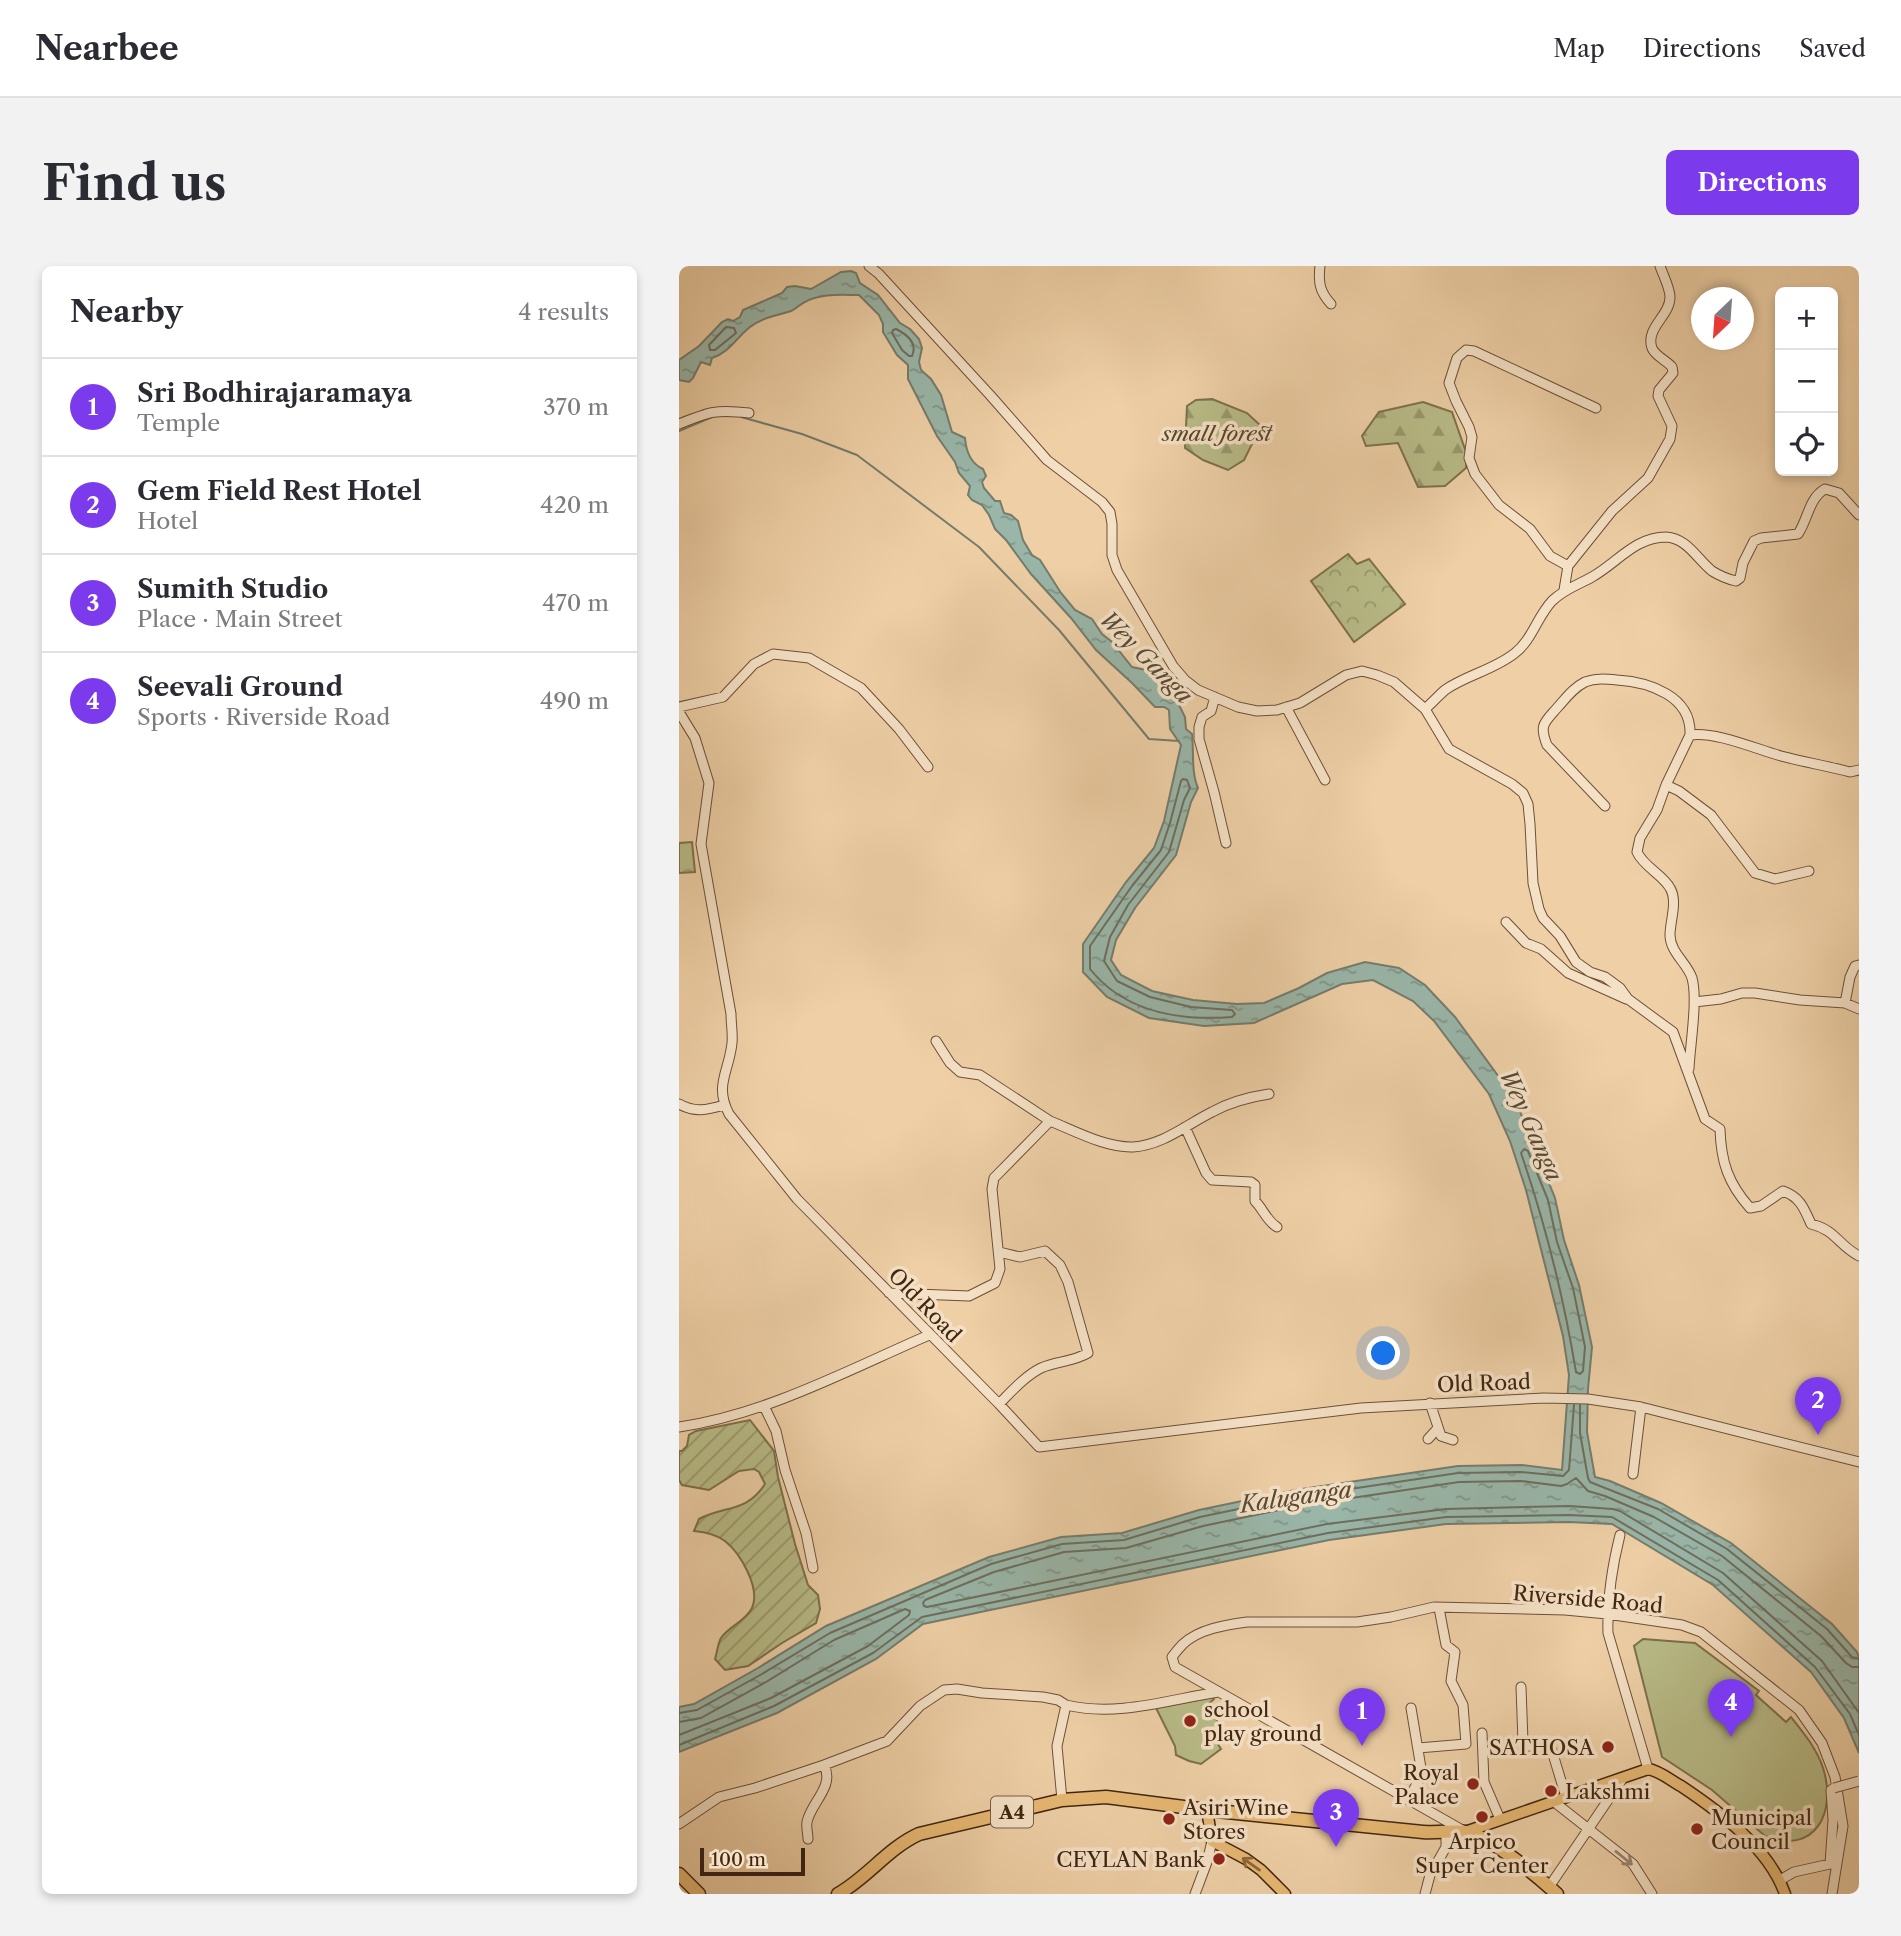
<!DOCTYPE html>
<html lang="en">
<head>
<meta charset="utf-8">
<style>
	body { margin:0; font-family:"Libre Caslon Text",serif; background:#f2f2f3; color:#2b2b33 }
	.controls { position:absolute; right:21px; top:21px; display:grid; overflow:hidden; border-radius:10px; box-shadow:0 4px 10px #0003 }
	.controls button { width:63px; height:63px; display:grid; place-items:center; padding:0; border:0; border-bottom:2px solid #e1e1e2; background:#fff; color:#2b2b33; font:35px sans-serif }
	.compass { position:absolute; left:1012px; top:21px; width:63px; height:63px; border-radius:50%; background:#fff; box-shadow:0 4px 10px #0003; rotate:205deg }
	.scale { position:absolute; left:21px; bottom:18px; width:105px; box-sizing:border-box; padding-left:7px; border:4px solid #422611; border-top:0; font-size:19px; line-height:24px; white-space:nowrap; color:#422611; -webkit-text-stroke:5px #f4e0c5; paint-order:stroke }
	.you { position:absolute; left:705px; top:1088px; width:24px; height:24px; margin:-18px; border:5px solid #fff; border-radius:50%; background:#1a73e8; box-shadow:0 0 0 10px #1a73e833 }
	.badge { display:grid; place-items:center; width:46px; height:46px; border-radius:50%; background:#7c3aed; color:#fff; font-size:23px; font-weight:700 }
	.pin { position:absolute; translate:-50% -58px; filter:drop-shadow(0 2px 4px #0008) }
	.pin::after { content:''; position:absolute; top:37px; width:24px; height:21px; background:inherit; clip-path:polygon(0 0,100% 0,50% 100%) }
	.list { margin:0; padding:0; list-style:none }
	h2 { display:flex; justify-content:space-between; align-items:center; height:91px; margin:0; padding:0 28px; font-size:30px }
	h2 small { font-size:23px; font-weight:400; color:#7c7c81 }
	.list li { display:grid; grid-template-columns:46px 1fr auto; gap:21px; align-items:center; box-sizing:border-box; height:98px; padding:0 28px; border-top:2px solid #e1e1e2 }
	.list b { display:block; font-size:26px; white-space:nowrap }
	.list p { margin:0; font-size:23px; white-space:nowrap; color:#7c7c81 }
	.list em { font-size:23px; font-style:normal; color:#7c7c81 }
	.icon { flex:none; width:38px; height:38px; fill:none; stroke:currentColor; stroke-width:2; stroke-linecap:round; stroke-linejoin:round }
	.map { position:relative; flex:none; width:1180px; height:1628px; overflow:hidden; border-radius:10px }
	header { display:flex; align-items:center; gap:42px; box-sizing:border-box; height:98px; padding:0 35px; background:#fff; border-bottom:2px solid #e1e1e2 }
	header strong { font-size:33px }
	nav { display:flex; gap:38px; margin-inline-start:auto; font-size:24px }
	.intro { display:flex; align-items:center; justify-content:space-between; box-sizing:border-box; height:168px; padding:0 42px }
	h1 { margin:0; font-size:49px }
	.button { padding:18px 32px; border-radius:10px; background:#7c3aed; color:#fff; font-size:24px; font-weight:700 }
	main { display:flex; gap:42px; padding:0 42px }
	aside { flex:1; background:#fff; border-radius:10px; box-shadow:0 4px 10px #0003 }
	.map>svg:first-child { display:block }
	.forest { fill:url(#forest-firs); stroke:#7d704c; stroke-width:2 }
	.park { fill:url(#park-crowns); stroke:#7d704c; stroke-width:2 }
	.garden { fill:url(#garden-furrows); stroke:#7d704c; stroke-width:2 }
	.pitch { fill:#b8bb87; stroke:#7d704c; stroke-width:2 }
	.water { fill:url(#water-ripples); stroke:#767c6c; stroke-width:2 }
	.lines { fill:none; stroke-linecap:round; stroke-linejoin:round }
	.shore { stroke:#6e6e5d; stroke-width:2 }
	.stream { stroke:#767c6c; stroke-width:2 }
	.minor-casing { stroke:#6d5036; stroke-width:11 }
	.major-casing { stroke:#422611; stroke-width:13 }
	.highway-casing { stroke:#422611; stroke-width:15 }
	.minor { stroke:#f4e0c5; stroke-width:9 }
	.major { stroke:#e7b873; stroke-width:10 }
	.highway { stroke:#e7b873; stroke-width:12 }
	.minor-bridge-casing { stroke:#6d5036; stroke-width:11; stroke-linecap:butt }
	.minor-bridge { stroke:#f4e0c5; stroke-width:9 }
	.oneway { stroke:#9b836b }
	.oneway2 { stroke:#8c683d }
	.poi-dot { fill:#8f2418; stroke:#f4e0c5; stroke-width:2.5 }
	.labels { text-anchor:middle; dominant-baseline:central; stroke-width:7; stroke-linejoin:round; paint-order:stroke }
	.shield { fill:#f4e0c5; stroke:#775e47; stroke-width:2 }
	.shield-label { font-size:19px; font-weight:bold; fill:#422611 }
	.park-label { font-size:21px; font-style:italic; fill:#5a4429; stroke:#f4e0c5 }
	.street-label { font-size:21px; fill:#422611; stroke:#f4e0c5 }
	.poi-label { font-size:21px; fill:#422611; stroke:#f4e0c5; text-anchor:start }
	.water-label { font-size:23px; font-style:italic; fill:#584a37; stroke:#f4e0c5 }
</style>
</head>
<body>
<header>
<strong>Nearbee</strong>
<nav><a>Map</a><a>Directions</a><a>Saved</a></nav>
</header>
<div class="intro"><h1>Find us</h1><a class="button">Directions</a></div>
<main>
<aside>
<h2>Nearby<small>4 results</small></h2>
<ul class="list">
<li><span class="badge">1</span><div><b>Sri Bodhirajaramaya</b><p>Temple</p></div><em>370 m</em></li>
<li><span class="badge">2</span><div><b>Gem Field Rest Hotel</b><p>Hotel</p></div><em>420 m</em></li>
<li><span class="badge">3</span><div><b>Sumith Studio</b><p>Place · Main Street</p></div><em>470 m</em></li>
<li><span class="badge">4</span><div><b>Seevali Ground</b><p>Sports · Riverside Road</p></div><em>490 m</em></li>
</ul>
</aside>
<div class="map">
<svg width="1180" height="1628" viewBox="0 0 1180 1628">
	<defs>
		<pattern id="forest-firs" width="22" height="20" patternUnits="userSpaceOnUse" patternTransform="scale(1.75)"><rect width="22" height="20" fill="#b8bb87"/><path d="M5 1l3.5 6h-7zM16 11l3.5 6h-7z" fill="#97986d"/></pattern>
		<pattern id="park-crowns" width="20" height="18" patternUnits="userSpaceOnUse" patternTransform="scale(1.75)"><rect width="20" height="18" fill="#b8bb87"/><path d="M2 6a3 3 0 1 1 6 0M12 15a3 3 0 1 1 6 0" fill="none" stroke="#97986d"/></pattern>
		<pattern id="garden-furrows" width="10" height="10" patternUnits="userSpaceOnUse" patternTransform="scale(1.75)"><rect width="10" height="10" fill="#b8bb87"/><path d="M-1 1l2-2M0 10L10 0M9 11l2-2" fill="none" stroke="#97986d"/></pattern>
		<pattern id="water-ripples" width="26" height="14" patternUnits="userSpaceOnUse" patternTransform="scale(1.75)"><rect width="26" height="14" fill="#99b6a9"/><path d="M2 4q2-2 4 0t4 0M15 11q2-2 4 0t4 0" fill="none" stroke="#7e9488"/></pattern>
	</defs>
	<rect width="100%" height="100%" fill="#eecfa6"/>
	<filter id="stains"><feTurbulence type="fractalNoise" baseFrequency=".00286" numOctaves="4"/><feColorMatrix values="0 0 0 0 .2 0 0 0 0 .09 0 0 0 0 .02 0 0 0 .5 -.17"/></filter>
	<radialGradient id="worn" r=".72"><stop offset=".6" stop-color="#630" stop-opacity="0"/><stop offset="1" stop-color="#630" stop-opacity=".3"/></radialGradient>
	<path class="forest" d="M 533,133 L 568,147 L 582,160 L 565,194 L 549,204 L 524,194 L 506,182 L 508,140 L 517,134 Z
		M 744,136 L 773,146 L 788,189 L 787,202 L 766,220 L 739,221 L 719,177 L 687,180 L 683,170 L 700,146 Z"/>
	<path class="park" d="M 669,288 L 678,298 L 690,293 L 726,338 L 675,376 L 632,315 Z
		M 13,576 L 16,606 L 0,607 L 0,577 Z"/>
	<path class="garden" d="M 71,1154 L 95,1185 L 99,1211 L 116,1278 L 129,1319 L 139,1329 L 141,1343 L 137,1357 L 103,1377 L 69,1400 L 46,1404 L 36,1393 C 38,1387 39,1377 42,1372 C 50,1360 66,1356 73,1342 C 82,1322 61,1287 46,1275 C 37,1268 26,1266 15,1265 L 20,1253 C 47,1239 67,1247 86,1218 L 80,1206 L 75,1203 L 60,1205 L 30,1224 L 3,1219 L 0,1214 L 0,1185 L 3,1185 L 8,1180 L 10,1169 L 17,1165 Z"/>
	<path class="pitch" d="M 964,1373 L 1016,1377 L 1080,1425 L 1077,1429 L 1107,1456 L 1112,1451 C 1124,1466 1138,1483 1144,1502 C 1158,1545 1137,1590 1086,1570 L 1033,1524 L 983,1491 L 955,1380 Z
		M 534,1431 L 535,1433 L 527,1440 L 548,1468 L 537,1475 L 542,1483 L 522,1498 L 510,1495 L 497,1489 L 496,1480 L 477,1442 Z"/>
	<path class="water" d="M 172,5 L 177,7 L 181,17 L 199,29 L 221,57 L 231,63 L 240,73 L 243,82 L 240,96 L 242,104 L 252,113 L 262,129 L 273,166 L 286,172 C 287,185 291,197 304,203 L 307,210 L 303,216 L 305,222 L 316,235 L 321,235 L 325,247 L 332,249 L 339,255 L 344,274 L 353,289 L 361,294 L 382,327 L 396,344 L 413,353 L 423,368 L 433,376 L 453,401 L 476,406 C 484,418 478,426 495,429 L 506,451 L 507,463 L 513,468 C 515,486 512,506 519,522 L 512,536 L 497,589 L 456,642 L 437,674 L 432,694 L 442,709 L 473,725 L 514,734 L 558,738 L 585,737 L 620,722 L 648,707 L 686,696 L 720,702 L 746,719 L 776,751 L 836,833 L 876,932 L 885,974 L 900,1019 L 913,1081 L 909,1123 L 908,1166 L 916,1211 L 931,1215 L 982,1237 L 1052,1277 L 1153,1358 L 1178,1386 L 1180,1392 L 1180,1487 L 1165,1452 L 1132,1406 L 1034,1319 L 933,1258 L 890,1256 L 767,1258 L 650,1274 L 244,1358 L 197,1393 L 98,1447 L 0,1486 L 0,1441 L 15,1438 L 79,1402 L 147,1360 L 310,1291 L 382,1271 L 443,1267 L 520,1244 L 616,1224 L 779,1200 L 843,1199 L 883,1204 L 890,1109 L 884,1070 L 847,924 L 831,875 L 810,828 L 755,755 L 734,735 L 694,714 L 663,718 L 575,757 L 525,760 L 470,752 L 428,731 L 404,706 L 404,678 L 447,616 L 475,582 L 485,555 L 502,479 L 491,463 L 490,444 L 485,441 L 476,441 L 453,417 L 417,384 L 392,352 L 352,308 L 327,274 L 316,263 L 310,249 L 303,239 L 293,234 L 289,229 L 291,220 L 280,207 L 276,196 L 258,170 L 229,113 L 229,99 L 218,89 L 204,66 L 204,58 L 200,49 L 180,29 C 162,29 142,27 126,36 C 121,38 117,43 112,45 C 97,50 84,51 71,61 C 58,71 50,87 33,92 L 31,99 L 22,96 L 14,112 L 10,116 L 0,114 L 0,94 L 20,80 L 43,56 L 49,53 L 54,55 L 61,51 L 64,44 L 103,27 L 108,21 L 116,20 L 132,23 L 162,6 Z"/>
	<g class="lines">
		<path class="shore" d="M 47,61 L 55,62 L 57,67 L 36,84 L 31,84 L 30,79 Z
			M 217,63 C 227,68 239,77 233,90 L 230,90 L 223,84 L 213,67 L 214,64 Z
			M 504,513 L 508,514 L 511,522 L 505,534 L 490,586 L 449,639 L 431,671 L 425,695 L 438,715 L 471,731 L 512,741 L 553,744 L 556,748 L 553,751 C 500,755 446,747 411,703 L 411,680 L 453,620 L 482,584 L 491,557 L 502,515 Z
			M 845,883 L 849,885 L 869,934 L 878,976 L 894,1022 L 906,1081 L 904,1105 L 901,1108 L 897,1106 C 885,1033 866,957 842,887 Z
			M 901,1139 L 901,1167 L 909,1212 L 911,1216 L 979,1243 L 1048,1283 L 1148,1363 L 1173,1391 L 1180,1393
			M 1180,1401 L 1173,1401 L 1167,1397 L 1142,1370 L 1043,1290 L 975,1251 L 926,1230 L 909,1225 L 897,1212 L 888,1218 L 882,1220 L 842,1215 L 780,1216 L 619,1240 L 524,1260 L 447,1282 L 385,1286 L 315,1306 L 246,1334 L 244,1337 L 245,1340 L 248,1341 L 648,1258 L 767,1243 L 890,1240 L 934,1243 L 941,1245 L 1044,1307 L 1143,1395 L 1180,1447
			M 0,1447 L 18,1444 L 83,1408 L 151,1367 L 312,1298 L 383,1278 L 445,1274 L 521,1251 L 617,1231 L 779,1207 L 842,1206 L 884,1210 L 890,1204 L 895,1139
			M 0,1456 L 22,1452 L 87,1416 L 155,1374 L 226,1343 L 231,1345 L 230,1349 L 189,1380 L 92,1432 L 0,1469
			M 0,1479 L 95,1440 L 194,1387 L 243,1351 L 649,1267 L 767,1251 L 890,1249 L 933,1251 L 1039,1314 L 1136,1401 L 1171,1448 L 1180,1469"/>
		<path class="stream" d="M 62,151 L 123,168 L 178,189 L 300,281 L 380,364 L 470,473 L 500,475
			M 0,165 L 33,151"/>
		<g class="minor-casing">
			<path id="minor" d="M 190,0 L 200,8 L 311,129 L 368,194 L 423,236 L 431,246 L 433,258 L 433,289 L 438,304 L 494,400 L 506,414 L 519,424 L 559,441 L 578,445 L 598,444 L 621,437 L 667,409 L 683,405 L 698,409 L 715,416 L 746,443 L 770,483 L 833,518 L 844,527 L 849,538 L 851,558 L 854,617 L 860,643 L 864,652 L 881,670 L 897,696 L 911,706 L 926,711 L 941,722 L 949,733 L 994,766 L 1026,853 L 1041,863 C 1042,896 1049,917 1071,942 L 1082,940 L 1104,925 C 1121,931 1125,942 1132,958 C 1157,964 1159,979 1180,990
				M 641,0 C 639,17 641,26 652,38
				M 0,158 C 30,146 37,143 70,147
				M 889,300 L 871,290 L 851,263 L 820,239 L 796,208 L 790,192 L 793,171 L 790,161 L 777,135 L 770,117 L 778,92 L 787,84 L 795,85 L 917,142
				M 885,324 L 889,300 L 933,245 L 969,212 L 991,173 L 993,160 L 979,130 L 980,124 L 994,107 L 993,101 C 987,94 976,90 973,82 C 966,62 991,50 991,31 C 991,22 984,9 981,0
				M 536,431 L 532,445 L 523,451 L 520,461 L 520,473 L 535,526 L 547,577
				M 0,441 L 44,431 L 75,398 L 94,388 L 130,392 L 182,422 L 220,463 L 249,501
				M 607,441 L 646,514
				M 746,443 C 753,437 759,430 766,424 C 787,409 815,404 836,387 C 853,374 858,351 873,335 C 885,323 899,319 913,311 C 938,297 956,271 987,271 C 1008,272 1018,293 1033,305 C 1041,310 1048,313 1057,315 L 1061,312 L 1064,297 L 1075,275 L 1082,272 L 1119,268 C 1129,253 1130,232 1146,223 L 1160,227 L 1180,249
				M 0,446 L 16,472 L 30,517 L 22,578 L 52,748 C 52,758 54,768 53,777 C 50,806 35,819 50,848 L 118,933 L 320,1138 L 360,1181 L 682,1142 L 865,1132 L 909,1133 L 962,1141 L 1180,1196
				M 987,519 L 1000,525 L 1032,549 L 1076,607 L 1096,613 L 1130,605
				M 926,540 L 868,479 C 860,459 865,457 878,442 C 887,432 894,422 906,416 C 916,412 927,413 938,414 C 970,416 1013,430 1011,469
				M 827,656 L 847,677 L 862,683 L 889,707 L 947,733
				M 1015,736 L 1042,733 L 1063,727 L 1076,727 L 1121,734 L 1166,737 L 1180,743
				M 1166,737 L 1171,711 L 1176,700 L 1180,699
				M 257,775 L 271,797 L 281,806 L 301,809 L 371,855
				M 1010,803 C 1011,779 1019,734 1013,712 C 1008,697 991,686 991,669 C 991,655 999,635 991,622 C 984,609 965,601 958,586 L 961,572 L 978,544 L 987,519 L 1011,469 C 1036,465 1077,483 1102,490 C 1125,496 1148,500 1171,506 L 1180,504
				M 0,838 C 16,847 28,844 45,839
				M 506,861 L 527,907 L 533,914 L 572,916 L 576,919 L 576,935 C 584,943 588,955 598,961
				M 320,986 L 341,991 L 366,985 L 381,999 L 389,1016 L 409,1087 C 394,1096 377,1095 362,1102 C 346,1110 332,1126 320,1138
				M 210,1027 L 290,1030 L 316,1017 L 321,1003 L 313,923 L 315,912 L 371,855 C 396,865 427,882 454,881 C 484,879 507,859 533,846 C 551,836 570,831 590,828
				M 751,1137 L 762,1170 L 774,1174
				M 85,1140 L 97,1165 L 106,1204 L 127,1267 L 134,1302
				M 0,1161 C 88,1148 169,1104 250,1069
				M 749,1173 L 759,1162
				M 954,1208 L 962,1141
				M 941,1269 C 933,1301 928,1334 929,1367 L 969,1503
				M 842,1421 L 844,1476 L 848,1480 L 865,1481 L 873,1485 L 887,1531
				M 803,1467 L 805,1516 L 821,1553
				M 739,1482 L 787,1478 L 784,1439 L 772,1415 L 776,1386 L 767,1379 L 760,1342
				M 383,1534 L 378,1480 L 387,1439 C 438,1451 488,1434 539,1426
				M 729,1534 L 740,1514 L 742,1502 L 732,1442
				M 874,1535 L 954,1598 L 973,1628
				M 0,1558 L 40,1531 L 76,1522 L 145,1499 L 208,1475 L 241,1440 L 265,1424 L 278,1423 L 303,1427 L 364,1431 L 379,1434 L 387,1439
				M 785,1565 L 496,1401 L 493,1391 C 496,1387 500,1382 504,1378 C 520,1363 546,1359 568,1356 L 678,1356 L 712,1351 L 755,1341 L 886,1344 L 928,1348 L 1003,1359 L 1022,1366 L 1120,1444 L 1143,1477 L 1156,1511 L 1164,1560 L 1153,1628
				M 129,1573 C 129,1568 127,1561 128,1556 C 132,1536 156,1521 145,1499
				M 1101,1614 L 1115,1606 L 1151,1598 L 1154,1554 L 1152,1524 L 1155,1522
				M 870,1621 L 944,1512
				M 516,1628 L 528,1596 L 533,1575
				M 746,1628 L 751,1609 L 767,1581 L 767,1567"/>
		</g>
		<g class="major-casing">
			<path id="major" d="M 528,1544 L 533,1575 L 567,1593 L 582,1604 L 606,1628
				M 786,1566 L 969,1503 C 981,1505 991,1514 1002,1520 C 1041,1546 1090,1582 1106,1628"/>
		</g>
		<g class="highway-casing">
			<path id="highway" d="M 0,1608 L 20,1628
				M 159,1628 C 188,1612 209,1582 240,1568 L 383,1534 L 427,1531 L 528,1544 L 744,1566 C 756,1567 779,1564 788,1566 C 813,1572 858,1610 878,1628"/>
		</g>
		<use href="#minor" class="minor"/>
		<use href="#major" class="major"/>
		<use href="#highway" class="highway"/>
		<g class="minor-bridge-casing">
			<path id="minor-bridge" d="M 1155,1522 L 1180,1515"/>
		</g>
		<use href="#minor-bridge" class="minor-bridge"/>
	</g>
	<defs><path id="oneway-shaft" d="M-6 0H5M1.5-3L5.5 0L1.5 3" fill="none" stroke-width="1.6" stroke-linecap="round" stroke-linejoin="round" transform="scale(1.75)"/></defs>
	<use class="oneway" href="#oneway-shaft" transform="translate(945 1592) rotate(39)"/>
	<use class="oneway2" href="#oneway-shaft" transform="translate(572 1598) rotate(-145)"/>
	<g class="poi-dot">
		<circle cx="511" cy="1455" r="7"/>
		<circle cx="929" cy="1481" r="7"/>
		<circle cx="794" cy="1518" r="7"/>
		<circle cx="872" cy="1525" r="7"/>
		<circle cx="803" cy="1551" r="7"/>
		<circle cx="490" cy="1553" r="7"/>
		<circle cx="1018" cy="1563" r="7"/>
		<circle cx="540" cy="1593" r="7"/>
	</g>
	<g class="labels">
		<rect class="shield" x="312" y="1530.5" width="42" height="31" rx="5"/>
		<g class="shield-label">
			<text x="333" y="1546">A4</text>
		</g>
		<g class="park-label">
			<text x="538" y="167">small forest</text>
		</g>
		<g class="street-label">
			<text transform="translate(246 1039) rotate(46)">Old Road</text>
			<text transform="translate(805 1117) rotate(-2)">Old Road</text>
			<text transform="translate(909 1333) rotate(5)">Riverside Road</text>
		</g>
		<g class="poi-label">
			<text x="525" y="1443">school<tspan x="525" dy="24">play ground</tspan></text>
			<text x="915" y="1481" text-anchor="end">SATHOSA</text>
			<text x="780" y="1506" text-anchor="end">Royal<tspan x="780" dy="24">Palace</tspan></text>
			<text x="886" y="1525">Lakshmi</text>
			<text x="504" y="1541">Asiri Wine<tspan x="504" dy="24">Stores</tspan></text>
			<text x="1032" y="1551">Municipal<tspan x="1032" dy="24">Council</tspan></text>
			<text x="803" y="1575" text-anchor="middle">Arpico<tspan x="803" dy="24">Super Center</tspan></text>
			<text x="526" y="1593" text-anchor="end">CEYLAN Bank</text>
		</g>
		<g class="water-label">
			<text transform="translate(467 391) rotate(45)">Wey Ganga</text>
			<text transform="translate(852 859) rotate(66)">Wey Ganga</text>
			<text transform="translate(617 1231) rotate(-8)">Kaluganga</text>
		</g>
	</g>
	<rect width="100%" height="100%" filter="url(#stains)"/>
	<rect width="100%" height="100%" fill="url(#worn)"/>
</svg>
<div class="controls">
<button>+</button>
<button>−</button>
<button><svg class="icon" aria-label="locate" viewBox="0 0 24 24"><circle cx="12" cy="12" r="6"/><path d="M12 2v4M12 18v4M2 12h4M18 12h4"/></svg></button>
</div>
<svg class="compass" viewBox="-18 -18 36 36"><path d="M0-13l5 13h-10z" fill="#e53935"/><path d="M0 13l5-13h-10z" fill="#7c7c81"/></svg>
<div class="scale">100 m</div>
<div class="you"></div>
<div class="pin badge" style="left:683px;top:1480px">1</div>
<div class="pin badge" style="left:1139px;top:1169px">2</div>
<div class="pin badge" style="left:657px;top:1581px">3</div>
<div class="pin badge" style="left:1052px;top:1471px">4</div>
</div>
</main>
</body>
</html>
